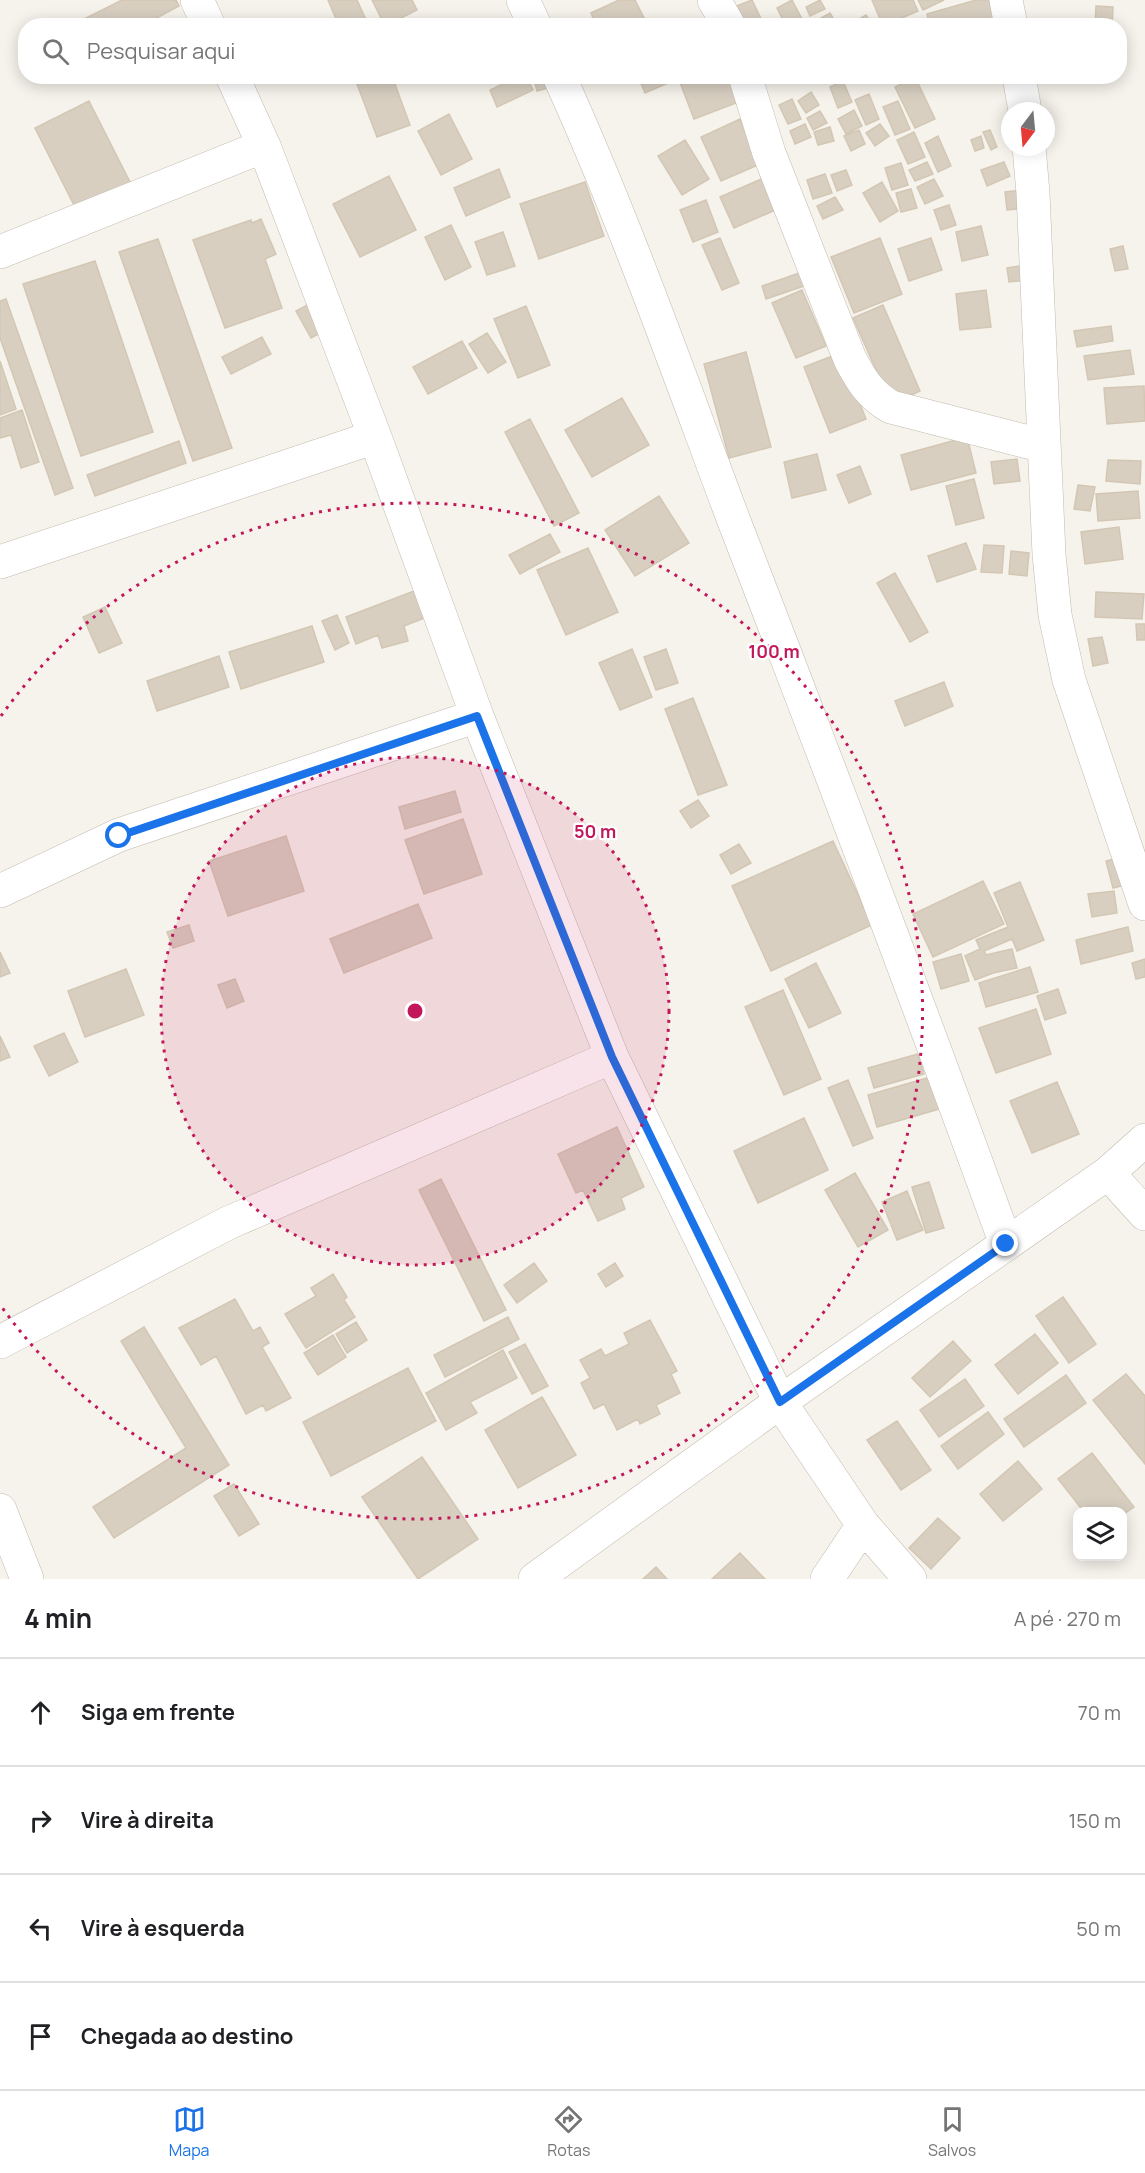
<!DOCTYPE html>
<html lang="pt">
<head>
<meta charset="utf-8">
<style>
	body { margin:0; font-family:Manrope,sans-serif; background:#f6f6f6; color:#202124 }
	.controls { position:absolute; right:18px; bottom:18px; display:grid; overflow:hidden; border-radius:12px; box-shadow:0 3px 15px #0003 }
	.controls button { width:54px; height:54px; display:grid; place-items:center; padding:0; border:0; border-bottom:2px solid #e0e0e0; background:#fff; color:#202124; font:30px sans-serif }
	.compass { position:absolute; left:1001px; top:102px; width:54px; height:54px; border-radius:50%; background:#fff; box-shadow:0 3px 15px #0003; rotate:196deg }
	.stop { position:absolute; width:18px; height:18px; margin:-14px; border:4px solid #1a73e8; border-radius:50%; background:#fff }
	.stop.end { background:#1a73e8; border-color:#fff; box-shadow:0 2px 6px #0008 }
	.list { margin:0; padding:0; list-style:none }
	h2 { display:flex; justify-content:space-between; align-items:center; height:78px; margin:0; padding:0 24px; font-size:26px }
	h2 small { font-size:20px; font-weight:400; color:#757577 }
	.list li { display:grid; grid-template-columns:39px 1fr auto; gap:18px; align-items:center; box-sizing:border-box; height:108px; padding:0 24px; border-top:2px solid #e0e0e0 }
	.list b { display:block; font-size:22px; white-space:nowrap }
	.list em { font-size:20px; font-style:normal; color:#757577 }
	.icon { flex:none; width:33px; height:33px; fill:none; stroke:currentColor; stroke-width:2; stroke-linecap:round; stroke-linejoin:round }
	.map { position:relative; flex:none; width:1145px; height:1579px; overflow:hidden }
	.search { position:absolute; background:#fff; box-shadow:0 3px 15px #0003; left:18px; right:18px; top:18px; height:66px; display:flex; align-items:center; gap:15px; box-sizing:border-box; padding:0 21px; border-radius:24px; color:#757577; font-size:22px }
	.sheet { height:510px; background:#fff }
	nav { display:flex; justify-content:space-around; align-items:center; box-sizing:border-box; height:84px; border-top:2px solid #e0e0e0; background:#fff; font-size:16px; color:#757577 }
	nav a { display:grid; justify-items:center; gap:3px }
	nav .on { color:#1a73e8 }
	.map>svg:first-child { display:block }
	.building { fill:#d8cfc1; stroke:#d3c7b4; stroke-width:1.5 }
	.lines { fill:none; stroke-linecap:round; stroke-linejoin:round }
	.minor-casing { stroke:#c2bbae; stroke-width:34 }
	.minor { stroke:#fff; stroke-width:33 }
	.route { stroke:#1a73e8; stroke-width:8 }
	.ring { fill:none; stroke:#c2185b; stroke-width:3; stroke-dasharray:3 6 }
	.centre { fill:#c2185b; stroke:#fff; stroke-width:3 }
	.ring-label { font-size:18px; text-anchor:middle; font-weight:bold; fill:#c2185b; stroke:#fff; stroke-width:4.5; stroke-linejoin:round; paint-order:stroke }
</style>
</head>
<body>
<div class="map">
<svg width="1145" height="1579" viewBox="0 0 1145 1579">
	<rect width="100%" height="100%" fill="#f6f3ec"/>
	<path class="building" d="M 122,0 L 176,0 L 179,6 L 142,26 L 83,26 L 80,21 Z
		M 328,0 L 357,0 L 367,22 L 359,26 L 339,26 Z
		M 372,0 L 412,0 L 417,10 L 385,26 Z
		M 619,0 L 635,0 L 645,20 L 632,26 L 596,26 L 591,13 Z
		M 752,0 L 764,25 L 761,26 L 743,26 L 734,7 Z
		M 792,0 L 803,21 L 794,26 L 786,26 L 777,8 Z
		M 820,0 L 825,9 L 810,16 L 806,7 Z
		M 872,0 L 913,0 L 918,11 L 883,26 Z
		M 918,0 L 944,0 L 923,10 Z
		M 976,0 L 991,0 L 998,26 L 930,26 L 927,14 Z
		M 1096,6 L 1113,7 L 1112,26 L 1095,26 Z
		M 830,13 L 837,25 L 814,26 L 812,23 Z
		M 866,15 L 873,26 L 847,26 Z
		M 354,76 L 392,76 L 410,125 L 377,137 Z
		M 519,76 L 526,76 L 533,90 L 497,107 L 490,90 Z
		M 533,76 L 552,76 L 555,86 L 537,91 Z
		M 638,76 L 676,76 L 677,79 L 645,93 Z
		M 680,76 L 741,76 L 749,98 L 694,119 L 678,77 Z
		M 915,77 L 935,119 L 915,128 L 895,87 Z
		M 843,81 L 852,102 L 838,108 L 830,87 Z
		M 811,92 L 819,105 L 806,113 L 798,101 Z
		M 869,94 L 879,119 L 866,125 L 855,100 Z
		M 792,99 L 801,119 L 788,124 L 779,105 Z
		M 89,101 L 131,184 L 77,211 L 35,128 Z
		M 898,101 L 910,129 L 895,135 L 883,107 Z
		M 854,110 L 862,126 L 846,134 L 838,119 Z
		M 820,111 L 827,123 L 813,130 L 807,118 Z
		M 449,114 L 472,159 L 441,175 L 418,131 Z
		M 740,119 L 760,164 L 721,181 L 701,137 Z
		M 805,124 L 811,137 L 795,144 L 790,131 Z
		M 880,124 L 889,136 L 875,146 L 866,133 Z
		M 830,127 L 834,141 L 818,145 L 814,132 Z
		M 859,130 L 865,144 L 851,151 L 844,136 Z
		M 990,130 L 997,147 L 991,150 L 983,132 Z
		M 914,132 L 925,157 L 908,164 L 897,140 Z
		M 938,136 L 951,166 L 938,172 L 925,143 Z
		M 981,136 L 984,148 L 975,151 L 971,140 Z
		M 685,140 L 709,179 L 682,195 L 658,156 Z
		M 927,162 L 933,174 L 915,181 L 909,170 Z
		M 1004,162 L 1010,176 L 987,186 L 981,170 Z
		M 901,163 L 908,185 L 892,190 L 885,168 Z
		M 499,169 L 510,197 L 466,216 L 454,188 Z
		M 846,170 L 852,185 L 837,191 L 831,175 Z
		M 825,174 L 832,193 L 813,199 L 807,180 Z
		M 389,176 L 416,230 L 360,257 L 333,204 Z
		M 766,177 L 780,208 L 734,228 L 720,197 Z
		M 934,179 L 943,196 L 925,204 L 917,187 Z
		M 585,182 L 604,236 L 539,259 L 520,204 Z
		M 882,182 L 898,211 L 880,222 L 863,193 Z
		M 911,189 L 917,208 L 901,212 L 896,193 Z
		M 1030,189 L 1032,208 L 1007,210 L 1005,192 Z
		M 835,197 L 843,210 L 823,219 L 817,206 Z
		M 706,200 L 718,232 L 693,242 L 680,210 Z
		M 949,205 L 956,225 L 941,230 L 934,210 Z
		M 261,219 L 276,254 L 265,259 L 282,308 L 225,328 L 193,240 L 251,220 L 252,223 Z
		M 451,225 L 471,267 L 445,280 L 425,237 Z
		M 981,226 L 988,255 L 962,261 L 956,232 Z
		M 503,232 L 515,266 L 487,275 L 475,242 Z
		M 720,238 L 739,283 L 722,290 L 702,245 Z
		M 880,238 L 902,294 L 854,313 L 831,257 Z
		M 931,238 L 942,270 L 909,281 L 898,249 Z
		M 158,239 L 232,448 L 193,461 L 119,252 Z
		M 1123,246 L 1128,269 L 1115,271 L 1110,249 Z
		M 95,261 L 153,432 L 81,456 L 23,284 Z
		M 1026,265 L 1028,280 L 1009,282 L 1007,268 Z
		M 802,272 L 807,285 L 766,299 L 762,286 Z
		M 802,290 L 826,346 L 796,358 L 772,303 Z
		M 986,290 L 991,327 L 960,330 L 956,294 Z
		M 6,299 L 73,488 L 55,495 L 0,338 L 0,301 Z
		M 311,303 L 326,330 L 311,338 L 296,311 Z
		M 883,305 L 920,391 L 891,404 L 853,318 Z
		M 526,306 L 550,365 L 518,378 L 494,319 Z
		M 1111,326 L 1113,341 L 1077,347 L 1074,331 Z
		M 487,333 L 506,362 L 488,373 L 469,344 Z
		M 262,337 L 271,354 L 231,374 L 222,357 Z
		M 462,341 L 477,368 L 428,394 L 413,367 Z
		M 1130,350 L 1134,374 L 1088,380 L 1084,356 Z
		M 746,352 L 771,447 L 729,458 L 704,364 Z
		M 840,353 L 866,419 L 830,433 L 804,367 Z
		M 0,361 L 16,409 L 0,415 Z
		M 1144,386 L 1145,421 L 1107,424 L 1104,388 Z
		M 622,398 L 649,445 L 592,477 L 565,430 Z
		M 22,410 L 39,462 L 21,468 L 11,435 L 0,438 L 0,418 Z
		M 530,419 L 579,513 L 554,526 L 505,432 Z
		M 967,437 L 976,473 L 911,490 L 901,455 Z
		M 179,441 L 186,463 L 95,496 L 87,475 Z
		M 817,454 L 826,490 L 792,498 L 784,462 Z
		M 1017,459 L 1020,481 L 994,484 L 991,462 Z
		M 1108,460 L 1141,461 L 1140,484 L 1106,481 Z
		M 860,466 L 871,494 L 849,503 L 837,475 Z
		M 974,479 L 984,518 L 956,525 L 946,486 Z
		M 1078,485 L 1095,487 L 1090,511 L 1074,509 Z
		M 1138,491 L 1140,518 L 1098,521 L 1096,494 Z
		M 659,496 L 689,543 L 635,576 L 605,530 Z
		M 1119,527 L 1123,559 L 1085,564 L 1081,532 Z
		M 550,534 L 560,552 L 520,574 L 509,555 Z
		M 966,543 L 976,569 L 937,582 L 928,556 Z
		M 984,545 L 1004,546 L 1002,573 L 981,572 Z
		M 588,548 L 618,612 L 566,635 L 537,570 Z
		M 1011,551 L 1029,553 L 1027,576 L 1009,574 Z
		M 895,573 L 928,632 L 910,642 L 877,583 Z
		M 422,588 L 432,615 L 404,626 L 408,641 L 382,648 L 378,635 L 356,644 L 346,617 Z
		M 1096,592 L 1144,594 L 1142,619 L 1095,617 Z
		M 105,607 L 122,643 L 99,653 L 83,617 Z
		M 337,615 L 349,643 L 335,650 L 322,621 Z
		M 1136,624 L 1145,624 L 1145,640 L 1137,640 Z
		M 312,626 L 324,662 L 241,689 L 229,652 Z
		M 1102,637 L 1108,663 L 1093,666 L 1088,639 Z
		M 632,649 L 652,697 L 620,710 L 599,663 Z
		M 666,649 L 678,683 L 656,690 L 644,657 Z
		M 219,656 L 229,687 L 157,711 L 147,681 Z
		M 944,682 L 953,706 L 905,726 L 895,701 Z
		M 693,698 L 727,785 L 698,795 L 665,709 Z
		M 455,791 L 461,812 L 405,829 L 399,807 Z
		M 698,800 L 709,816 L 691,828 L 680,811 Z
		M 463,819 L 482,874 L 424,894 L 405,840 Z
		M 286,836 L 304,891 L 228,916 L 209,861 Z
		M 833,841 L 872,925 L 771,971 L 732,886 Z
		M 739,844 L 751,863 L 731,874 L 720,855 Z
		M 1121,857 L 1129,884 L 1113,888 L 1106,861 Z
		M 983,881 L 1004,924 L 933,957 L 913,914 Z
		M 1020,882 L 1044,940 L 1017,951 L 1012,939 L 984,951 L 986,955 L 1012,949 L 1017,968 L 993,973 L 975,980 L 965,956 L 980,949 L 976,940 L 1008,927 L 994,893 Z
		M 1114,891 L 1117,913 L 1092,917 L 1088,894 Z
		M 418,904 L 432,938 L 344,973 L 330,939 Z
		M 189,925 L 194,941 L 173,948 L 167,932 Z
		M 1128,927 L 1133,951 L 1081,964 L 1076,940 Z
		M 0,952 L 10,973 L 0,977 Z
		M 961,954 L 969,981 L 941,989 L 933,962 Z
		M 1145,959 L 1145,977 L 1136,979 L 1132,963 Z
		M 816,963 L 841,1013 L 809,1028 L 785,979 Z
		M 1030,967 L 1038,992 L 986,1007 L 979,983 Z
		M 126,969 L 144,1015 L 85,1037 L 68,991 Z
		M 235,979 L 244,1001 L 227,1008 L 218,985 Z
		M 1058,989 L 1066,1013 L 1045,1020 L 1037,996 Z
		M 783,990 L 821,1079 L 784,1095 L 745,1007 Z
		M 1036,1009 L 1051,1054 L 996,1073 L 979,1028 Z
		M 64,1033 L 78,1062 L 49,1076 L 34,1046 Z
		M 0,1036 L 10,1057 L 0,1061 Z
		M 918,1054 L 924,1074 L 874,1088 L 868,1068 Z
		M 934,1076 L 943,1108 L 877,1127 L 868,1095 Z
		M 848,1080 L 873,1138 L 853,1146 L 828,1088 Z
		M 1057,1082 L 1079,1134 L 1032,1153 L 1010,1101 Z
		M 804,1118 L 828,1170 L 758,1203 L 734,1151 Z
		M 617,1127 L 644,1187 L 621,1198 L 625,1209 L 598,1221 L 583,1190 L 576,1193 L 558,1154 Z
		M 855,1173 L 888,1230 L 858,1247 L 825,1190 Z
		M 441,1179 L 506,1310 L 484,1321 L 419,1190 Z
		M 929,1182 L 944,1228 L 926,1233 L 912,1187 Z
		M 907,1191 L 923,1230 L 897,1240 L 882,1202 Z
		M 534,1263 L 547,1281 L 517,1303 L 504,1285 Z
		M 615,1263 L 623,1276 L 606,1287 L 598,1274 Z
		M 333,1274 L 347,1297 L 344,1300 L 355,1317 L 306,1348 L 285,1314 L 316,1296 L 311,1288 Z
		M 1063,1297 L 1096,1344 L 1069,1363 L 1036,1316 Z
		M 235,1299 L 253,1331 L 260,1327 L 269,1343 L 262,1347 L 291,1398 L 266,1411 L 263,1405 L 246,1414 L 216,1356 L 201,1365 L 179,1328 Z
		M 508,1317 L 519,1339 L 445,1377 L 434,1355 Z
		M 650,1320 L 677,1371 L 671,1374 L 680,1393 L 656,1405 L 660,1414 L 640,1424 L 638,1419 L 617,1430 L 604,1404 L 594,1409 L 581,1383 L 590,1378 L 580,1360 L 601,1349 L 605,1356 L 629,1344 L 624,1333 Z
		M 356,1322 L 367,1340 L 347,1353 L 336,1334 Z
		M 144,1327 L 229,1465 L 114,1538 L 93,1507 L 186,1448 L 121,1341 Z
		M 1035,1334 L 1058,1363 L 1018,1394 L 995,1365 Z
		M 333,1335 L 346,1357 L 318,1375 L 304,1353 Z
		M 953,1341 L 971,1361 L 930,1397 L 912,1378 Z
		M 525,1344 L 548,1386 L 532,1394 L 509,1352 Z
		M 503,1350 L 517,1378 L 470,1402 L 477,1413 L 446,1430 L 426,1393 Z
		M 408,1368 L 436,1421 L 331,1476 L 303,1422 Z
		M 1126,1374 L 1145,1396 L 1145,1464 L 1093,1400 Z
		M 1066,1375 L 1086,1403 L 1024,1447 L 1004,1419 Z
		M 965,1379 L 984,1406 L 939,1437 L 920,1410 Z
		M 542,1397 L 576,1455 L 518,1488 L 485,1430 Z
		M 988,1412 L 1004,1434 L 958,1469 L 941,1446 Z
		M 897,1421 L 931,1470 L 901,1490 L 867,1440 Z
		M 1092,1453 L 1134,1507 L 1122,1515 L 1122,1512 L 1084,1512 L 1058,1479 Z
		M 422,1457 L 478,1539 L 418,1579 L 362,1497 Z
		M 1018,1461 L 1042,1489 L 1003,1521 L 980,1494 Z
		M 234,1484 L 259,1524 L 239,1536 L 214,1496 Z
		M 938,1518 L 960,1538 L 931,1569 L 909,1548 Z
		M 740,1553 L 765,1579 L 712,1579 Z
		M 656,1567 L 667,1579 L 643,1579 Z"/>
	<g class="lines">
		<g class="minor-casing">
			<path id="minor" d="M 197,0 L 209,26
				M 523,0 L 535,26
				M 714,0 L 729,26
				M 1006,0 L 1011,26
				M 232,76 L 264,146 L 375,437 L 477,716 L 612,1057 L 780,1402 L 863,1525 L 910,1579
				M 559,76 C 625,221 678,372 734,521 C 827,761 918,1002 1006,1244
				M 745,76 L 769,153 L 850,359 C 861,380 870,395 891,407 L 1044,446
				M 1019,76 L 1025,111
				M 1029,147 L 1033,193 L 1049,554 L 1055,615 L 1069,680 L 1145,904
				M 0,252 L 264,146
				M 0,562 L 375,437
				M 0,891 L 119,835 L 477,716
				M 1108,1173 L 1145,1214
				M 0,1342 L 228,1223 L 612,1057
				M 0,1510 L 27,1579
				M 535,1579 L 780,1402 L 1108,1173 L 1145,1140
				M 827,1579 L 863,1525"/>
		</g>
		<use href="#minor" class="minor"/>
	</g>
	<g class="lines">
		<path class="route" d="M 119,836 L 477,716 L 612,1057 L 780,1402 L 1006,1244"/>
	</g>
	<circle cx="415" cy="1011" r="254" fill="#c2185b" fill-opacity=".12"/>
	<g class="ring">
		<circle cx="415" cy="1011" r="254"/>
		<path d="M1 716A508 508 0 1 1 1 1306"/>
	</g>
	<circle cx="415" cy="1011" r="9" class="centre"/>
	<g class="ring-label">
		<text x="774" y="658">100 m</text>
		<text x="595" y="838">50 m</text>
	</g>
</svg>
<div class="controls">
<button><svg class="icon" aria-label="layers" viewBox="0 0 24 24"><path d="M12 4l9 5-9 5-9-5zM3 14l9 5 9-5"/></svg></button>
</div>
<svg class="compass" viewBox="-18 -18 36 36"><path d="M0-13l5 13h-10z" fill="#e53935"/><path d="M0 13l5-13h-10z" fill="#757577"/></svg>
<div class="stop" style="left:119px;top:836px"></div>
<div class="stop end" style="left:1006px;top:1244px"></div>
<div class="search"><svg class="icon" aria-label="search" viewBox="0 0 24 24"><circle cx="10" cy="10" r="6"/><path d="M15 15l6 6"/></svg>Pesquisar aqui</div>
</div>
<section class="sheet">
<h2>4 min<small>A pé · 270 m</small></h2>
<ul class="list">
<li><svg class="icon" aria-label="ahead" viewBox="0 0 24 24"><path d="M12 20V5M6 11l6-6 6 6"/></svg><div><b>Siga em frente</b></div><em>70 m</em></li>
<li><svg class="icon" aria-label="right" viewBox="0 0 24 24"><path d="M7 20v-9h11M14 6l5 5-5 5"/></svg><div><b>Vire à direita</b></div><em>150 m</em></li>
<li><svg class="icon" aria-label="left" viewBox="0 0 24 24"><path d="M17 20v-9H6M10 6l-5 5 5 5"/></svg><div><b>Vire à esquerda</b></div><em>50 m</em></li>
<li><svg class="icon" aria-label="arrive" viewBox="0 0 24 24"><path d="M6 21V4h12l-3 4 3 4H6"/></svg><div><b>Chegada ao destino</b></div></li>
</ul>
</section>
<nav>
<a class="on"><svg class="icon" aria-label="map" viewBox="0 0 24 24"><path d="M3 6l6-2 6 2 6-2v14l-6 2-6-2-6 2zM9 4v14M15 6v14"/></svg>Mapa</a>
<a><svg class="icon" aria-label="directions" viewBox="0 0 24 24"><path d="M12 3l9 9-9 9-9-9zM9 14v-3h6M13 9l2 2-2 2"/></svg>Rotas</a>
<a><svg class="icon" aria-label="saved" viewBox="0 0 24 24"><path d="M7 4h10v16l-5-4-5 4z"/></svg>Salvos</a>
</nav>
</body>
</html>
